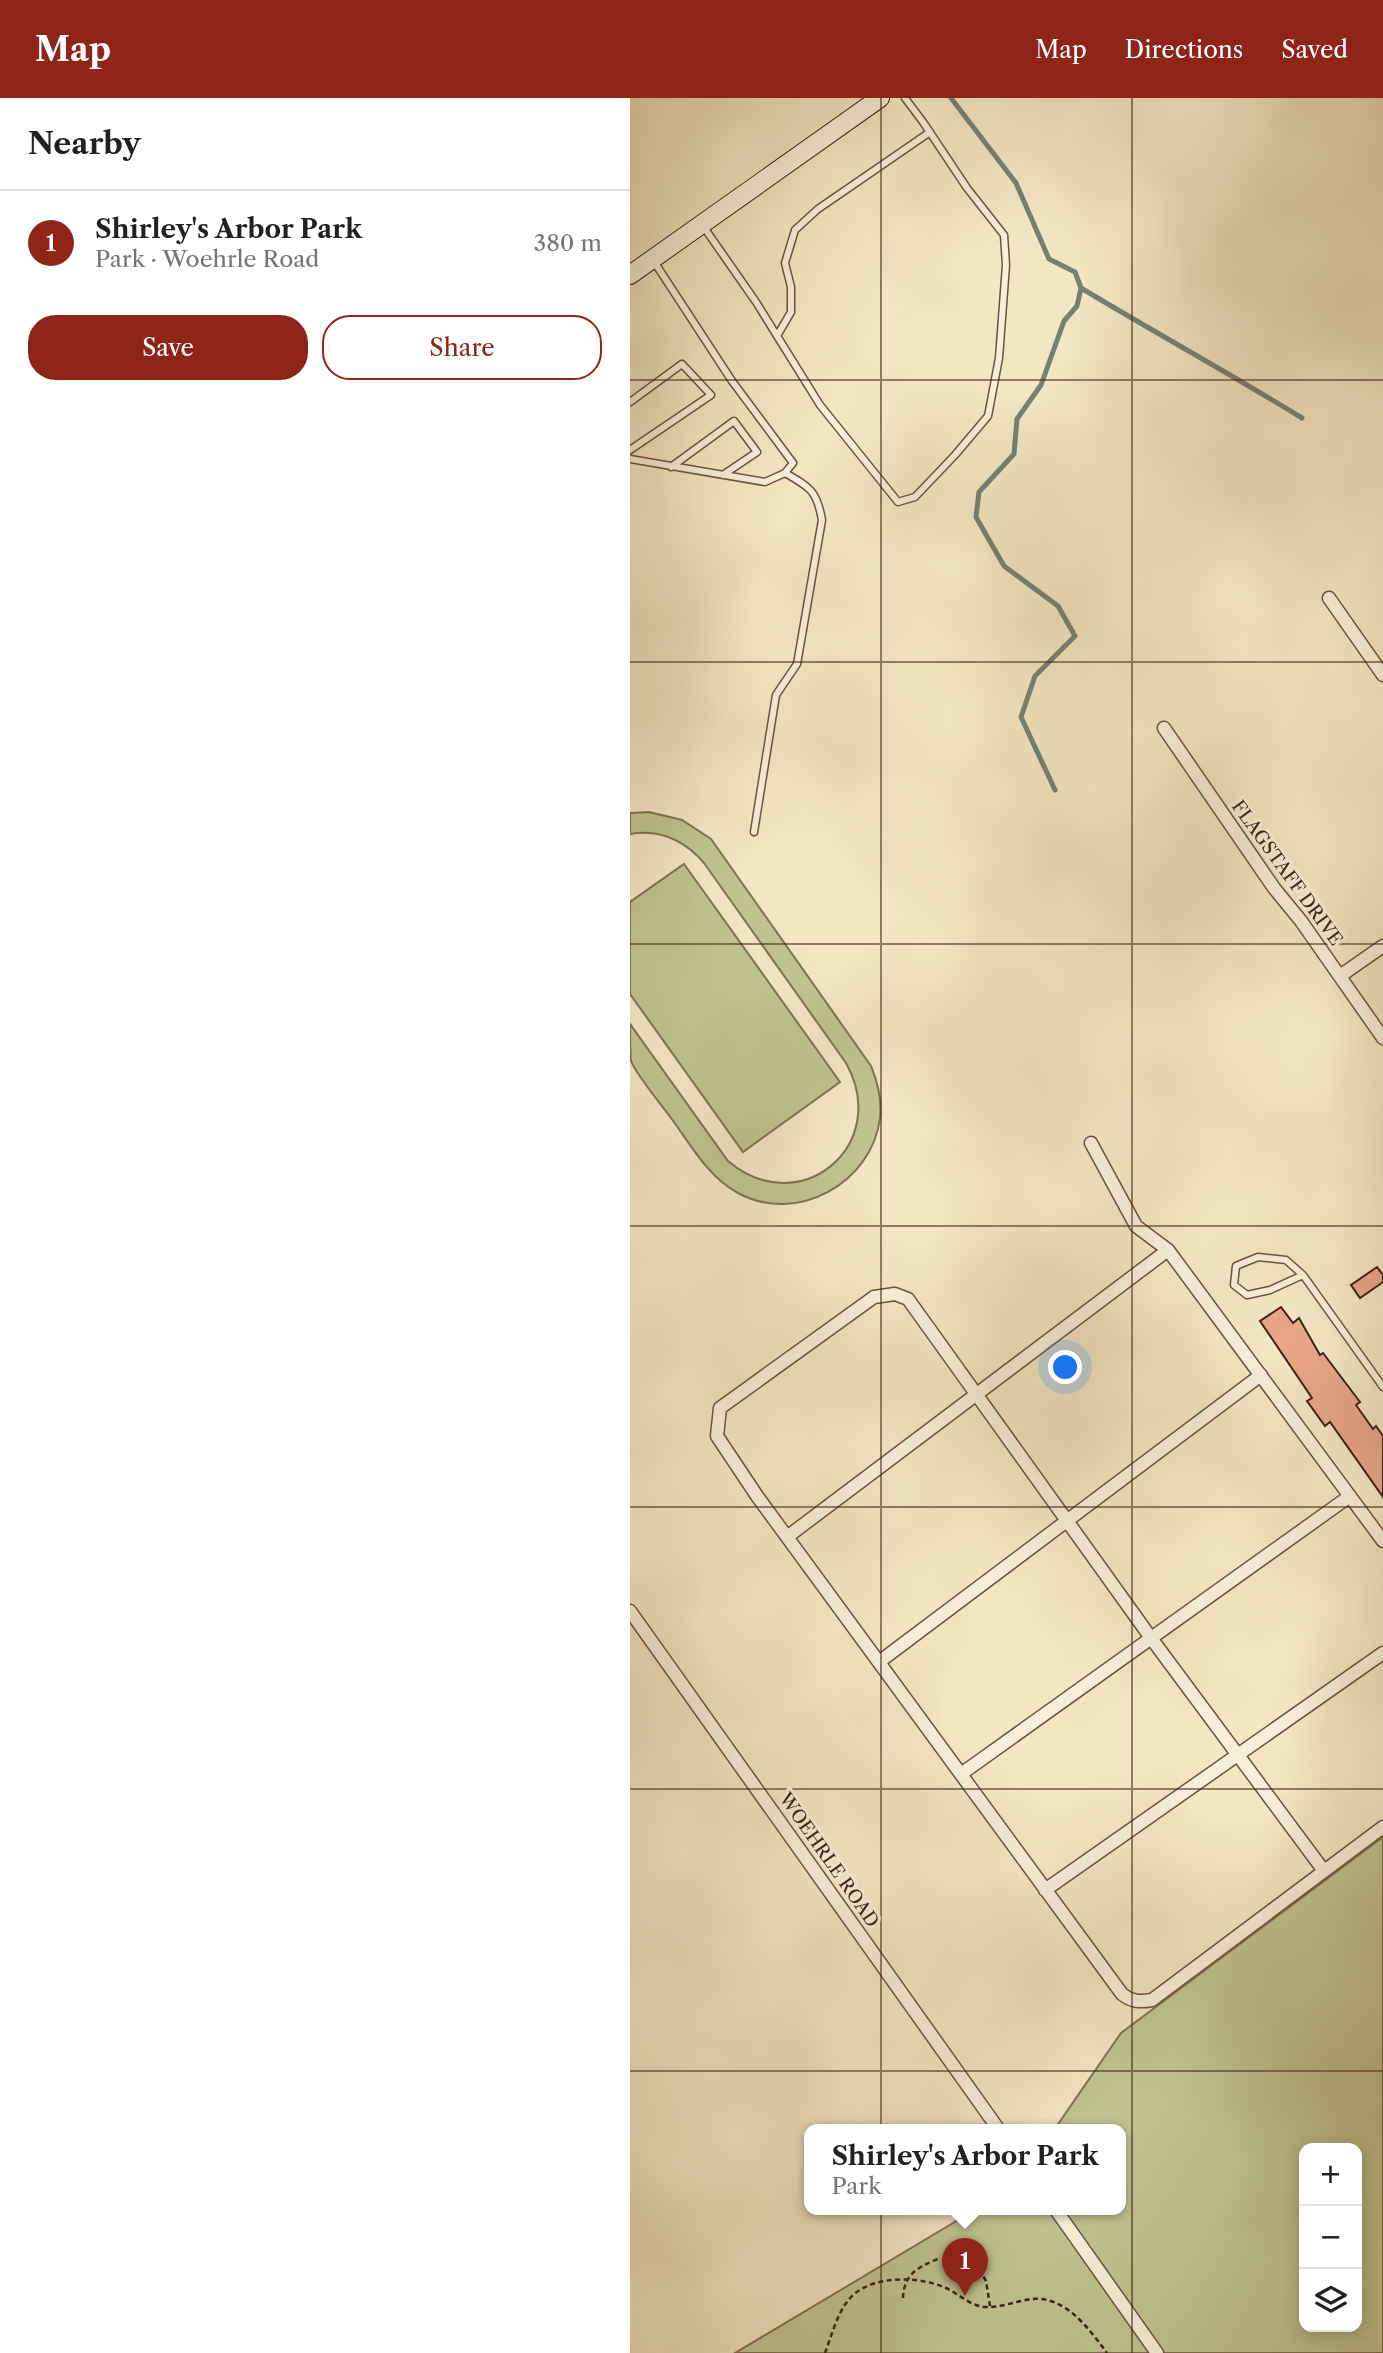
<!DOCTYPE html>
<html lang="en">
<head>
<meta charset="utf-8">
<style>
	body { margin:0; font-family:"Libre Caslon Text",serif; background:#f2f2f2; color:#202124 }
	.controls { position:absolute; right:21px; bottom:21px; display:grid; overflow:hidden; border-radius:14px; box-shadow:0 4px 18px #0003 }
	.controls button { width:63px; height:63px; display:grid; place-items:center; padding:0; border:0; border-bottom:2px solid #e0e0e0; background:#fff; color:#202124; font:35px sans-serif }
	.you { position:absolute; left:436px; top:1270px; width:24px; height:24px; margin:-18px; border:5px solid #fff; border-radius:50%; background:#1a73e8; box-shadow:0 0 0 10px #1a73e833 }
	.badge { display:grid; place-items:center; width:46px; height:46px; border-radius:50%; background:#8f2418; color:#fff; font-size:23px; font-weight:700 }
	.pin { position:absolute; translate:-50% -58px; filter:drop-shadow(0 2px 4px #0008) }
	.pin::after { content:''; position:absolute; top:37px; width:24px; height:21px; background:inherit; clip-path:polygon(0 0,100% 0,50% 100%) }
	.popup { position:absolute; left:174px; top:2026px; width:322px; height:91px; box-sizing:border-box; display:grid; place-content:center; border-radius:14px; background:#fff; filter:drop-shadow(0 2px 5px #0005); font-size:23px; white-space:nowrap; color:#757577 }
	.popup b { font-size:26px; color:#202124 }
	.popup::after { content:''; position:absolute; left:50%; top:100%; margin-left:-14px; border:14px solid transparent; border-top-color:#fff }
	.list { margin:0; padding:0; list-style:none }
	h2 { display:flex; justify-content:space-between; align-items:center; height:91px; margin:0; padding:0 28px; font-size:30px }
	h2 small { font-size:23px; font-weight:400; color:#757577 }
	.list li { display:grid; grid-template-columns:46px 1fr auto; gap:21px; align-items:center; box-sizing:border-box; height:105px; padding:0 28px; border-top:2px solid #e0e0e0 }
	.list b { display:block; font-size:26px; white-space:nowrap }
	.list p { margin:0; font-size:23px; white-space:nowrap; color:#757577 }
	.list em { font-size:23px; font-style:normal; color:#757577 }
	.actions { display:flex; gap:14px; padding:21px 28px }
	.actions a { flex:1; padding:16px 0; border:2px solid #8f2418; border-radius:28px; text-align:center; font-size:24px; color:#8f2418 }
	.actions .main { background:#8f2418; color:#fff }
	.icon { flex:none; width:38px; height:38px; fill:none; stroke:currentColor; stroke-width:2; stroke-linecap:round; stroke-linejoin:round }
	.map { position:relative; flex:none; width:753px; height:2255px; overflow:hidden }
	header { display:flex; align-items:center; gap:42px; box-sizing:border-box; height:98px; padding:0 35px; background:#8f2418; color:#fff }
	header strong { font-size:33px }
	nav { display:flex; gap:38px; margin-inline-start:auto; font-size:24px }
	main { display:flex }
	aside { flex:1; background:#fff }
	.map>svg:first-child { display:block }
	.green { fill:#c0c390; stroke:#807252; stroke-width:2; fill-rule:evenodd }
	.lines { fill:none; stroke-linecap:round; stroke-linejoin:round }
	.stream { stroke:#778071; stroke-width:5 }
	.building { fill:#e9a588; stroke:#3f2013; stroke-width:2 }
	.service-casing { stroke:#6c523f; stroke-width:9 }
	.minor-casing { stroke:#6c523f; stroke-width:15 }
	.secondary-casing { stroke:#3f2013; stroke-width:20 }
	.path { stroke:#3f2013; stroke-width:2.5; stroke-dasharray:5 3.5; stroke-linecap:butt }
	.service { stroke:#f7efd8; stroke-width:6 }
	.minor { stroke:#f7efd8; stroke-width:12 }
	.secondary { stroke:#f7efd8; stroke-width:18 }
	.grid { fill:none; stroke:#3f2013; stroke-width:2; stroke-opacity:0.55 }
	.labels { text-anchor:middle; dominant-baseline:central; stroke-width:6; stroke-linejoin:round; paint-order:stroke }
	.street-label { font-size:18px; fill:#3f2013; stroke:#f7efd8 }
</style>
</head>
<body>
<header>
<strong>Map</strong>
<nav><a>Map</a><a>Directions</a><a>Saved</a></nav>
</header>
<main>
<aside>
<h2>Nearby<small></small></h2>
<ul class="list">
<li><span class="badge">1</span><div><b>Shirley's Arbor Park</b><p>Park · Woehrle Road</p></div><em>380 m</em></li>
</ul>
<div class="actions"><a class="main">Save</a><a>Share</a></div>
</aside>
<div class="map">
<svg width="753" height="2255" viewBox="0 0 753 2255">
	<rect width="100%" height="100%" fill="#f2e6c3"/>
	<filter id="stains"><feTurbulence type="fractalNoise" baseFrequency=".00286" numOctaves="4"/><feColorMatrix values="0 0 0 0 .2 0 0 0 0 .09 0 0 0 0 .02 0 0 0 .5 -.17"/></filter>
	<radialGradient id="worn" r=".72"><stop offset=".6" stop-color="#630" stop-opacity="0"/><stop offset="1" stop-color="#630" stop-opacity=".3"/></radialGradient>
	<path class="green" d="M 19,714 L 52,722 L 81,741 L 241,968 C 248,985 252,1002 250,1020 C 242,1085 167,1127 108,1095 C 78,1079 61,1047 41,1020 C 31,1006 7,978 1,963 C 0,954 0,936 0,926 L 98,1063 C 170,1124 262,1047 216,965 L 74,765 C 55,743 30,731 0,736 L 0,715 Z
		M 54,766 L 210,984 L 113,1054 L 0,896 L 0,804 Z
		M 753,1739 L 753,2255 L 105,2255 L 345,2112 L 491,2112 L 491,2032 L 424,2032 L 491,1935 ZM 674,2050 L 727,2050 L 727,2229 L 674,2229 Z"/>
	<g class="lines">
		<path class="stream" d="M 321,0 L 386,85 L 419,161 L 445,174 L 451,190 L 447,208 L 434,223 L 411,287 L 387,321 L 384,356 L 349,394 L 346,419 L 374,468 L 428,508 L 445,538 L 405,578 L 391,619 L 425,692
			M 451,190 C 524,234 599,275 672,320"/>
	</g>
	<path class="building" d="M 747,1169 L 753,1177 L 753,1184 L 730,1200 L 721,1187 Z
		M 651,1209 L 663,1225 L 669,1220 L 690,1257 L 693,1255 L 730,1304 L 726,1307 L 743,1331 L 746,1328 L 753,1338 L 753,1399 L 700,1324 L 695,1328 L 677,1303 L 682,1300 L 630,1223 Z"/>
	<g class="lines">
		<g class="service-casing">
			<path id="service" d="M 73,128 L 126,204 L 190,307 L 268,404 L 285,399 L 325,357 L 358,318 L 369,260 L 376,167 L 374,137 L 337,90 L 293,24 L 275,0
				M 147,238 L 161,214 L 161,189 L 155,165 L 165,132 L 188,111 L 300,34
				M 0,304 L 52,266 L 81,297 L 0,352
				M 0,361 L 135,384 L 155,375 L 163,365 L 102,283 L 23,162
				M 41,369 L 104,323 L 127,354 L 93,377
				M 124,734 L 146,597 L 167,566 L 192,422 C 187,393 180,389 155,375
				M 673,1177 L 640,1192 L 617,1197 L 604,1187 L 606,1168 L 628,1159 L 656,1162 L 673,1177 L 753,1289"/>
		</g>
		<g class="minor-casing">
			<path id="minor" d="M 699,500 L 753,577
				M 534,630 L 644,790 L 671,823 L 753,940
				M 710,878 L 753,848
				M 461,1045 L 506,1128 L 538,1152 L 753,1443
				M 157,1439 L 538,1152
				M 0,1513 L 369,2032
				M 249,1564 L 631,1277
				M 331,1676 L 720,1398
				M 694,1773 L 521,1540 L 278,1201 L 265,1196 L 244,1199 L 90,1310 L 87,1338 L 127,1398 L 492,1896 C 502,1904 510,1904 522,1902 L 753,1729
				M 415,1792 L 753,1555
				M 426,2112 L 527,2255"/>
		</g>
		<g class="secondary-casing">
			<path id="secondary" d="M 0,177 L 250,0"/>
		</g>
		<path class="path" d="M 345,2164 L 356,2183 L 360,2208
			M 273,2200 C 274,2176 288,2169 308,2161
			M 195,2255 C 202,2237 208,2211 223,2197 C 246,2177 289,2178 316,2190 C 329,2196 339,2207 354,2209 C 370,2210 386,2203 402,2201 C 436,2198 459,2231 477,2255"/>
		<use href="#service" class="service"/>
		<use href="#minor" class="minor"/>
		<use href="#secondary" class="secondary"/>
	</g>
	<path class="grid" d="M 251,0 L 251,2255M 502,0 L 502,2255M 0,282 L 753,282M 0,564 L 753,564M 0,846 L 753,846M 0,1128 L 753,1128M 0,1409 L 753,1409M 0,1691 L 753,1691M 0,1973 L 753,1973"/>
	<g class="labels">
		<g class="street-label">
			<text transform="translate(657 775) rotate(54)">FLAGSTAFF DRIVE</text>
			<text transform="translate(199 1762) rotate(55)">WOEHRLE ROAD</text>
		</g>
	</g>
	<rect width="100%" height="100%" filter="url(#stains)"/>
	<rect width="100%" height="100%" fill="url(#worn)"/>
</svg>
<div class="controls">
<button>+</button>
<button>−</button>
<button><svg class="icon" aria-label="layers" viewBox="0 0 24 24"><path d="M12 4l9 5-9 5-9-5zM3 14l9 5 9-5"/></svg></button>
</div>
<div class="you"></div>
<div class="pin badge" style="left:335px;top:2198px">1</div>
<div class="popup"><b>Shirley's Arbor Park</b>Park</div>
</div>
</main>
</body>
</html>
